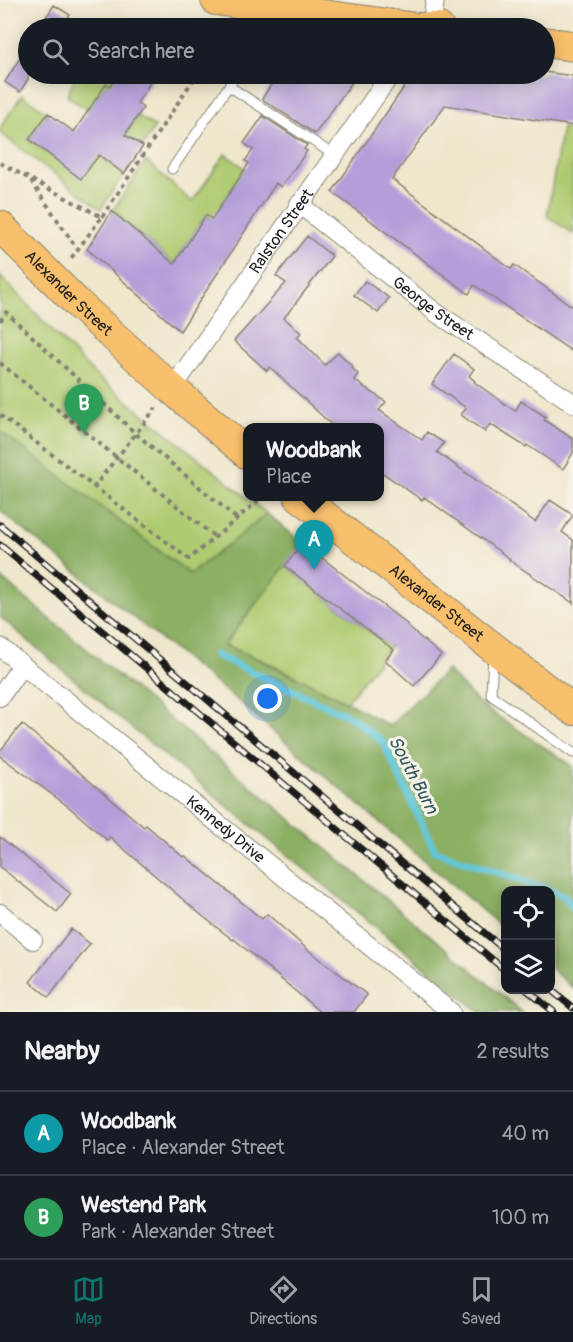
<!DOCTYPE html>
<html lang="en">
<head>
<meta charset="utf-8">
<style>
	body { margin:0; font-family:Pangolin,sans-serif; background:#20242c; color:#f1f3f6 }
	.controls { position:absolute; right:18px; bottom:18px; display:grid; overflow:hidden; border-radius:12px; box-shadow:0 3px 15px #0003 }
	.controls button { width:54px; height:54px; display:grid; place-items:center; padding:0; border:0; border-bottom:2px solid #363941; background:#171b24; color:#f1f3f6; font:30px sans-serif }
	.you { position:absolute; left:268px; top:699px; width:21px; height:21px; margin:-15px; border:4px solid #fff; border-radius:50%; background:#1a73e8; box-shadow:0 0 0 9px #1a73e833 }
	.badge { display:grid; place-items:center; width:39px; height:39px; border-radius:50%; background:#0f766e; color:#fff; font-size:20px; font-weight:700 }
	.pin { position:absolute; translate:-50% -50px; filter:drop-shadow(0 2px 3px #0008) }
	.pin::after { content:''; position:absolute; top:32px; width:21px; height:18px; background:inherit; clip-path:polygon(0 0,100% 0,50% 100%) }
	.popup { position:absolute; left:243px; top:423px; width:141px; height:78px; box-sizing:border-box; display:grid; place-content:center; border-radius:12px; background:#171b24; filter:drop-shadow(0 2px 4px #0005); font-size:20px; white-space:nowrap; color:#9ea1a6 }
	.popup b { font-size:22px; color:#f1f3f6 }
	.popup::after { content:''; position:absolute; left:50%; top:100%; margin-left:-12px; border:12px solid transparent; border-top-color:#171b24 }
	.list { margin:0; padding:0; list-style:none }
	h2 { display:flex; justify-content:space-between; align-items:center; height:78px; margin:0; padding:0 24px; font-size:26px }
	h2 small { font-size:20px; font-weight:400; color:#9ea1a6 }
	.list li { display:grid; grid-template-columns:39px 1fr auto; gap:18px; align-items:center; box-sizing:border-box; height:84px; padding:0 24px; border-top:2px solid #363941 }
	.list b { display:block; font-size:22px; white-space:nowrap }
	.list p { margin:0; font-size:20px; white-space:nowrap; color:#9ea1a6 }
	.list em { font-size:20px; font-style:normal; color:#9ea1a6 }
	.icon { flex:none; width:33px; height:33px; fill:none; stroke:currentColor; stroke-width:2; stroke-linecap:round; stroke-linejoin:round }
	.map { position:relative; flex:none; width:573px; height:1012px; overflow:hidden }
	.search { position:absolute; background:#171b24; box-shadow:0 3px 15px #0003; left:18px; right:18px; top:18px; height:66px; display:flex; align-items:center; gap:15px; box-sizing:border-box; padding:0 21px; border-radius:33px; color:#9ea1a6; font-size:22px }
	.sheet { height:246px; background:#171b24 }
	nav { display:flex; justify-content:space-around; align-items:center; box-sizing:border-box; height:84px; border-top:2px solid #363941; background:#171b24; font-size:16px; color:#9ea1a6 }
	nav a { display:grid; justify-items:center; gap:3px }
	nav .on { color:#0f766e }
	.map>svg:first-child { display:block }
	.green { fill:#afcb71; stroke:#667446; stroke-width:1.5 }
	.forest { fill:#8baf63; stroke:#546640; stroke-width:1.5 }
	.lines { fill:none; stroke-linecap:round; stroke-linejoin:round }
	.stream { stroke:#5fc8db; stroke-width:7 }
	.building { fill:#b39ed9 }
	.lane-casing { stroke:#868274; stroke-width:11 }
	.street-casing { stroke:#868274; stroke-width:20 }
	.primary-casing { stroke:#868274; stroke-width:32 }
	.path { stroke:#868274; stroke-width:4; stroke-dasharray:4.5 4.5; stroke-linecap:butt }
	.lane { stroke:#fff; stroke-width:9 }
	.street { stroke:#fff; stroke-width:18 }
	.primary { stroke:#f8bf6c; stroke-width:30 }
	.rail-casing { stroke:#1c1c1c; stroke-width:7 }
	.rail { stroke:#f7f3e8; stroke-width:4.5; stroke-dasharray:14; stroke-linecap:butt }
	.labels { text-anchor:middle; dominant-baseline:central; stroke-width:6; stroke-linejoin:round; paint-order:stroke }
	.street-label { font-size:16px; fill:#1c1c1c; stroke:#f7f3e8 }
	.water-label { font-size:18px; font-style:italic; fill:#33585f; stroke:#f7f3e8 }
</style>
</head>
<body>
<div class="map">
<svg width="573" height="1012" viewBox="0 0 573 1012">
	<rect width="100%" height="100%" fill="#f7f3e8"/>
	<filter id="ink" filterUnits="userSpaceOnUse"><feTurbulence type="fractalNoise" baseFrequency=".0167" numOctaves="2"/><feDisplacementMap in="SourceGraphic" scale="12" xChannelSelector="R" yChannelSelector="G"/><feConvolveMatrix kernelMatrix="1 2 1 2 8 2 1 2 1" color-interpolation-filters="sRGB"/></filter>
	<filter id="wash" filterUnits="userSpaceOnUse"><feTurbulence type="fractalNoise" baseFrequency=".008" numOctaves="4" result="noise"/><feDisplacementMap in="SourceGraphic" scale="24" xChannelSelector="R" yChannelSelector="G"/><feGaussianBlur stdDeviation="1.35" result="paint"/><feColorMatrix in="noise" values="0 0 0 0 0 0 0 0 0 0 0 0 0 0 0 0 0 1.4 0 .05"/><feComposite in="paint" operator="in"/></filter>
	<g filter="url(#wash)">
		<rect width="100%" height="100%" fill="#efe7cc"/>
		<path class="green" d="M 76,74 L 118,74 L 114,89 L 106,84 L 91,107 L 127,132 L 138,116 L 155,127 L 143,146 L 106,160 L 124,174 L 101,209 L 0,133 L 0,128 L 22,95 L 48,113 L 29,139 L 81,178 L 115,134 L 89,111 L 67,96 Z
			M 562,128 L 573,131 L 573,234 L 547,216 Z
			M 225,154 L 264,182 L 240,177 L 217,212 L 235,225 L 231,231 L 206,215 L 174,264 L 112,211 L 146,161 L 192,202 Z
			M 0,276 L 95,375 L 282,526 L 189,597 L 0,454 Z
			M 285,566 L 390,647 L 346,702 L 271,664 L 223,644 Z"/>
		<path class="forest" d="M 0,431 L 190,574 L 267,514 L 303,543 L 224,645 C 280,668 336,694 389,726 L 447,670 L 482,706 L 573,766 L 573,988 L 551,969 L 550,890 L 506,890 L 505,930 L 238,701 L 0,511 Z
			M 0,577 L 522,1012 L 480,1012 L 135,731 L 0,617 Z"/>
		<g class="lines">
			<path class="stream" d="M 215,655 L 351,717 L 383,742 L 435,851 L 549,890
				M 550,891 L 565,896 L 573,909"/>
		</g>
		<g id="blocks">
			<path class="building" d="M 54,5 L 70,15 L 61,28 L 39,28 Z
				M 28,45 L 28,79 L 20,92 L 5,82 Z
				M 544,72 L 573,76 L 573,126 L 445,105 L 392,179 L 511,269 L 514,265 L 573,307 L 573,352 L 474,285 L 469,294 L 332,192 L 413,74 L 544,74 Z
				M 118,74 L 156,74 L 137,103 L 143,108 L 125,135 L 143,146 L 124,174 L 99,155 L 81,179 L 29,139 L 48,113 L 74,132 L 106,84 L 110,86 Z
				M 284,74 L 358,74 L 315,134 L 262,99 L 276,77 L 281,78 Z
				M 263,116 L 307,145 L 304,149 L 307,151 L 281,187 L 276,183 L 180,331 L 87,249 L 112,211 L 174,264 L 206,215 L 212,219 L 249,163 L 245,161 L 253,150 L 244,143 Z
				M 307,236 L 332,256 L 284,318 L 301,333 L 297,337 L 325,365 L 338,352 L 353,367 L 352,368 L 358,374 L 354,380 L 386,402 L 379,410 L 422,440 L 427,432 L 444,443 L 437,452 L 535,522 L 550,500 L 573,515 L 562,532 L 573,540 L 573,603 L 509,560 L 510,559 L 424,497 L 422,500 L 380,471 L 380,428 L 335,428 L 270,367 L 267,371 L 234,341 L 286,283 L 276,276 Z
				M 365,281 L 389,298 L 378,313 L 354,295 Z
				M 454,354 L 474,369 L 469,376 L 475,381 L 474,382 L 515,411 L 521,401 L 546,417 L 544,420 L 573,439 L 573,453 L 563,469 L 527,445 L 526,447 L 490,424 L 485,432 L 461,415 L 466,408 L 432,384 Z
				M 303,543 L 408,625 L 407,626 L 441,655 L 414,686 L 385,660 L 394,650 L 285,566 Z
				M 22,724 L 144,827 L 146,825 L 183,857 L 185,856 L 262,919 L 267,914 L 307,949 L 367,995 L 354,1012 L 320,1012 L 234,939 L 233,940 L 200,914 L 110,837 L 107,840 L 69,807 L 0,756 L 0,751 Z
				M 0,837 L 71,894 L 57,912 L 0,867 Z
				M 71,929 L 90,944 L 49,997 L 30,982 Z"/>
		</g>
	</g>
	<g filter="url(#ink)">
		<use href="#blocks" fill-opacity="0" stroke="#868274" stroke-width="1.5"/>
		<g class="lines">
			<g class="lane-casing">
				<path id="lane" d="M 265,28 L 267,12
					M 229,86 L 334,155
					M 172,169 L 237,74
					M 493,654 L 491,695 L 573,753"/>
			</g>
			<g class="street-casing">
				<g id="street">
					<path d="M 431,28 L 435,0"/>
					<path id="s1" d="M 299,204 L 435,312 L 573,403"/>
					<path id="s2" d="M 172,389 L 391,74"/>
					<path id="s3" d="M 0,647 L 451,1012"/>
					<path d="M 0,697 L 22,665"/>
					<path d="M 0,913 L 33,940"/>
				</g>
			</g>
			<g class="primary-casing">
				<g id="primary">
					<path d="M 216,0 L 416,28 L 439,28"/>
					<path d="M 544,42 L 573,46"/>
					<path id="s4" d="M 0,226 L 78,304 L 172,389 L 248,454"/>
					<path id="s5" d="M 299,496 L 573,710"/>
				</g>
			</g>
			<path class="path" d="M 0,163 L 102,217 L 69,261
				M 31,181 L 78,250
				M 102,217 L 197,74
				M 0,321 L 6,312 L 135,433 L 236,518
				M 0,363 L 215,537
				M 0,415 L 189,559 L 264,496
				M 93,488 L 156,408"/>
			<use href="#lane" class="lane"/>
			<use href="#street" class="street"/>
			<use href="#primary" class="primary"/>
			<g class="rail-casing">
				<path id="rail" d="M 0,525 L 506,951
					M 0,545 L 506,971
					M 550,989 L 573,1008
					M 527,990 L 554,1012"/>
			</g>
			<use href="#rail" class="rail"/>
		</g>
	</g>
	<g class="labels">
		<g class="street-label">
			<text stroke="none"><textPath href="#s2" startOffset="192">Ralston Street</textPath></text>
			<text stroke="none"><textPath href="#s4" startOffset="96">Alexander Street</textPath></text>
			<text stroke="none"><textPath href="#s1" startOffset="170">George Street</textPath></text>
			<text stroke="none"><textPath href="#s5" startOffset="174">Alexander Street</textPath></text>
			<text stroke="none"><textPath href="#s3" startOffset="290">Kennedy Drive</textPath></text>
		</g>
		<g class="water-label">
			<text transform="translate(413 775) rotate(62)">South Burn</text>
		</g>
	</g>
</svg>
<div class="controls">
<button><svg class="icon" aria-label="locate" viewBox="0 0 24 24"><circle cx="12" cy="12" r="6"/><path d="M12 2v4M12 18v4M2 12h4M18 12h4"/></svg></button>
<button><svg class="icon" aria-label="layers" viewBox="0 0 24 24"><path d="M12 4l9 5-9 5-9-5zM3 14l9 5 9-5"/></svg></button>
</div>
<div class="you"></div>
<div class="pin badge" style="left:314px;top:570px;background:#0f9aa8">A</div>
<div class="popup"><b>Woodbank</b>Place</div>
<div class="pin badge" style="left:84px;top:434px;background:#2e9e5b">B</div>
<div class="search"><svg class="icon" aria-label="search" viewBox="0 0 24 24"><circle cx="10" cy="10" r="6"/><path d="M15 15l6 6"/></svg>Search here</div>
</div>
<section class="sheet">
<h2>Nearby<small>2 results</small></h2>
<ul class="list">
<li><span class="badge" style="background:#0f9aa8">A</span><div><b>Woodbank</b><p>Place · Alexander Street</p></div><em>40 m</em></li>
<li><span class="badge" style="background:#2e9e5b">B</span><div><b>Westend Park</b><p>Park · Alexander Street</p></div><em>100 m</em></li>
</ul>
</section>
<nav>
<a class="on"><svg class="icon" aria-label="map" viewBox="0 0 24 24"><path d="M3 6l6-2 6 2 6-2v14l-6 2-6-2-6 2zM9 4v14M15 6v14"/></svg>Map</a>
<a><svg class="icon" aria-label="directions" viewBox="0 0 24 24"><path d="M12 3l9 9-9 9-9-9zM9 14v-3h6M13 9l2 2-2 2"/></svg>Directions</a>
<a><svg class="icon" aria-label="saved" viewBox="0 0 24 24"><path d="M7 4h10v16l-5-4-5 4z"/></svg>Saved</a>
</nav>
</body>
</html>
